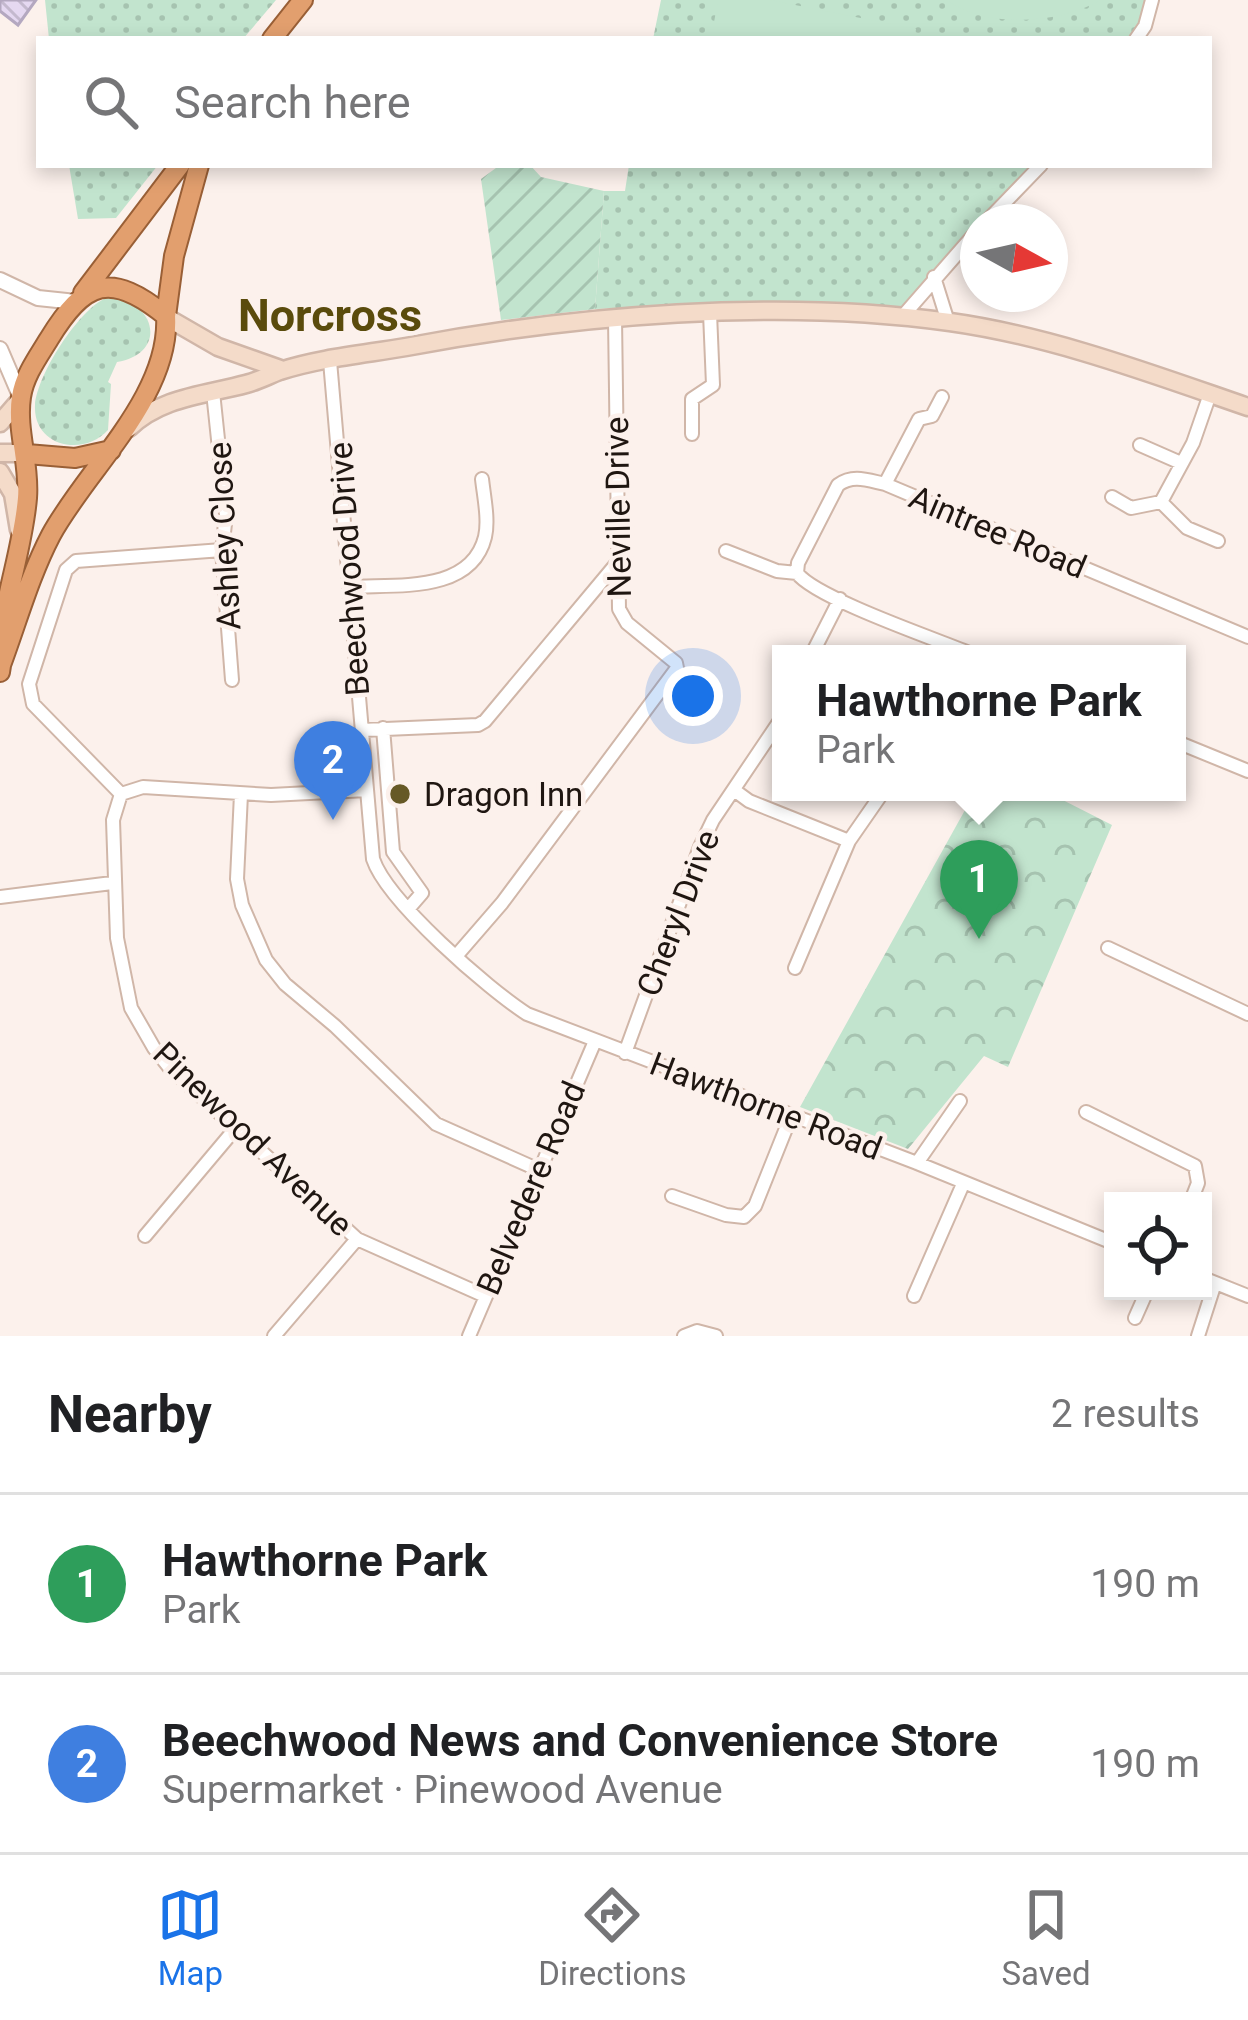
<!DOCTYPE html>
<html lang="en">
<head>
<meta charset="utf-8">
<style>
	body { margin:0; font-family:Roboto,sans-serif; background:#f2f2f2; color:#202124 }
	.controls { position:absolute; right:36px; bottom:36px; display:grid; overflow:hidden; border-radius:0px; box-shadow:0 6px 18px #0003 }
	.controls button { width:108px; height:108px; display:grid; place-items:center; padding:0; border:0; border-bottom:3px solid #e0e0e0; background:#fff; color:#202124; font:60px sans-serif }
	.compass { position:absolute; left:960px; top:204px; width:108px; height:108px; border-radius:50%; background:#fff; box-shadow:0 6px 18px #0003; rotate:98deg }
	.you { position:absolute; left:693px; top:696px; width:42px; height:42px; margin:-30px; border:9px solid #fff; border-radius:50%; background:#1a73e8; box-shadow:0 0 0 18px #1a73e833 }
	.badge { display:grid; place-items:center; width:78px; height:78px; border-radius:50%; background:#1a73e8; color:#fff; font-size:39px; font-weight:700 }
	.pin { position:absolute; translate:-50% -99px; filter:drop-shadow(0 3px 6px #0008) }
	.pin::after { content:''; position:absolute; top:63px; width:42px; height:36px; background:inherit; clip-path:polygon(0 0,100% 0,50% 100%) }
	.popup { position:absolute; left:772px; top:645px; width:414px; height:156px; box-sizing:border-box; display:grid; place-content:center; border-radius:0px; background:#fff; filter:drop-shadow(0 3px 9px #0005); font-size:39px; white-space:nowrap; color:#757577 }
	.popup b { font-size:45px; color:#202124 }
	.popup::after { content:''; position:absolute; left:50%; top:100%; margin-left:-24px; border:24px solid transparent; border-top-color:#fff }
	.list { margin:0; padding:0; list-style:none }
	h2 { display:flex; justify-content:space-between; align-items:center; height:156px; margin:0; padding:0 48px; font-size:51px }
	h2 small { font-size:39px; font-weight:400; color:#757577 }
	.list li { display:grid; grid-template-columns:78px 1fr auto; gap:36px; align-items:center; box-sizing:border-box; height:180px; padding:0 48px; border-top:3px solid #e0e0e0 }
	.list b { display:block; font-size:45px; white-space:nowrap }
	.list p { margin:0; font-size:39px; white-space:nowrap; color:#757577 }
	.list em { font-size:39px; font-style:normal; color:#757577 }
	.icon { flex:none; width:66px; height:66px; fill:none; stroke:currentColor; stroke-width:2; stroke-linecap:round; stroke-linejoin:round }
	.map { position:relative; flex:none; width:1248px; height:1336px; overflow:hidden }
	.search { position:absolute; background:#fff; box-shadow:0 6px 18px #0003; left:36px; right:36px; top:36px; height:132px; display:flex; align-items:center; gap:30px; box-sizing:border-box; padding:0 42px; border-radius:0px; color:#757577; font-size:45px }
	.sheet { height:516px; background:#fff }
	nav { display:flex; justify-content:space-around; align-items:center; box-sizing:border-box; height:168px; border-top:3px solid #e0e0e0; background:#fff; font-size:33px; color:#757577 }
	nav a { display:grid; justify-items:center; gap:6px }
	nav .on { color:#1a73e8 }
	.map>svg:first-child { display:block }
	.grass { fill:url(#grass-dots) }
	.park { fill:url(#park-crowns) }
	.garden { fill:url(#garden-furrows) }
	.pitch { fill:#c2e4ce }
	.building { fill:url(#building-back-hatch); stroke:#b4a8c0; stroke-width:3 }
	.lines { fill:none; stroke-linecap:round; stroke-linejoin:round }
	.minor-casing { stroke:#d0b6a8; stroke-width:16 }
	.tertiary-casing { stroke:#d0b6a8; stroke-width:18 }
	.secondary-casing { stroke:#d0b6a8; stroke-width:21 }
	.trunk-casing { stroke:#995f36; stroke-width:22 }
	.minor { stroke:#fff; stroke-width:12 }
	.tertiary { stroke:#fff; stroke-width:14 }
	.secondary { stroke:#f4dbc9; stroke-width:16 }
	.trunk { stroke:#e29f6e; stroke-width:18 }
	.poi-dot { fill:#665926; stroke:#fcf1ec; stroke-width:4.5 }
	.labels { text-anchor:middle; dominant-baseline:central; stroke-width:9; stroke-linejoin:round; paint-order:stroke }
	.street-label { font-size:33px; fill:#1f1611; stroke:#fcf1ec }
	.poi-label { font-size:33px; fill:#1f1611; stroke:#fcf1ec; text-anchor:start }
	.district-label { font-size:45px; font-weight:bold; fill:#5a4b0c; stroke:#fcf1ec }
</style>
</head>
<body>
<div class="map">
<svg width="1248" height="1336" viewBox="0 0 1248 1336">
	<defs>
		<pattern id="grass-dots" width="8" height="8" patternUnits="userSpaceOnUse" patternTransform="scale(3)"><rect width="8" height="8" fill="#c2e4ce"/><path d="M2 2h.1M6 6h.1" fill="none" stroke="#a6c3b0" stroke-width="1.8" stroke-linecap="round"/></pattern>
		<pattern id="park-crowns" width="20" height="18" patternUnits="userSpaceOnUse" patternTransform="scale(3)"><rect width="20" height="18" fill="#c2e4ce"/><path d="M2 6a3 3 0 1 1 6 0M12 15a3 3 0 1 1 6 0" fill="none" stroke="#a6c3b0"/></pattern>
		<pattern id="garden-furrows" width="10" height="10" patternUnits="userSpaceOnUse" patternTransform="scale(3)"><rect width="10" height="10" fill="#c2e4ce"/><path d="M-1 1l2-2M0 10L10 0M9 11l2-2" fill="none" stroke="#a6c3b0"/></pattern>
		<pattern id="building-back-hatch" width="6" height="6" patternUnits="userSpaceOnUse" patternTransform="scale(3)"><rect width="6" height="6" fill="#e5d8f1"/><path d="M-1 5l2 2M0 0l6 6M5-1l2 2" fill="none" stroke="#c4b9ce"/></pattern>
	</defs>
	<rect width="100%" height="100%" fill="#fcf1ec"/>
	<path class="grass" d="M 45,0 L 276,0 L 243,39 L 49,39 Z
		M 661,0 L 1152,0 L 1136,39 L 653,39 Z
		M 69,165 L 158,165 L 116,218 L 78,219 Z
		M 629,165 L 1041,165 L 986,222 L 978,222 L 978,230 L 908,307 L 786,302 L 595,309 L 604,191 L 625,191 Z
		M 106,298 C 155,297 170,353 117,362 L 108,382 L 111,384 L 108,430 C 84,457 33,447 35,405 C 37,375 79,309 106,298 Z"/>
	<path class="park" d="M 975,792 L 1047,792 L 1112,825 L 1008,1067 L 984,1056 L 908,1149 L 800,1107 Z"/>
	<path class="garden" d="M 500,165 L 530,165 L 541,177 L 604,191 L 595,309 L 501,320 L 481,179 Z"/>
	<path class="pitch" d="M 718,0 L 770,0 L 916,29 L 914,39 L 711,39 Z
		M 946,0 L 1101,0 C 1058,24 988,29 946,0 Z"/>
	<path class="building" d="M 0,0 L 36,0 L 18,25 L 0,11 Z"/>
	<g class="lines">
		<g class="minor-casing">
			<path id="minor" d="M 1136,39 L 1145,26 L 1152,0
				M 986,222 L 1041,165
				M 934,277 L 948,322
				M 902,317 L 978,230
				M 330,361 L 373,859 C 387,901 488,989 527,1014 L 917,1163 L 1113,1243
				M 213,392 L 226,515 L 222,550 L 232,680
				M 692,434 L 692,399 L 713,385 L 710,313
				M 1140,445 L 1181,463
				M 885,484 L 919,419 L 932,416 L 942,397
				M 1112,497 L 1131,508 L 1161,502 L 1193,443 L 1210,394
				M 1161,502 L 1187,528 L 1218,541
				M 726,551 L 777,571 L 797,573 C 815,598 938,640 972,654
				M 797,573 L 798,563 L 838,485 C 853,474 867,480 885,484 L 1248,637
				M 350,587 C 395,584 471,594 485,537 C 489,520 484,497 482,479
				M 812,654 L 840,599
				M 383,728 L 393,852 L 422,893 L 409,908
				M 362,730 L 478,725 L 485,721 L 617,563
				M 1177,742 L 1248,771
				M 367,790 L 271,795 L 143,787 L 121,794 L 113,820 L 117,938 L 131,1008 L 154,1048 L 169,1067 L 357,1239 L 485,1296
				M 734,790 L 749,801 L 849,841
				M 121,794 L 33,704 L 29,684 L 66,570 L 76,561 L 222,550
				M 241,794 L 237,879 L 242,905 L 266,960 L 285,984 L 335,1026 L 436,1124 L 539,1170
				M 0,897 L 112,883
				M 1108,948 L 1248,1014
				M 457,955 L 502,903 L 677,668 L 676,663 L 627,623 L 619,609 L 615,318
				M 795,968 L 849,841 L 883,792
				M 625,1053 L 700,847 L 713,820 L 781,719
				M 1086,1112 L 1195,1166 L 1198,1183 L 1191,1201
				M 917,1163 L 960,1101
				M 672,1196 L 726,1215 L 744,1217 L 755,1206 L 791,1116
				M 145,1236 L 235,1129
				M 1203,1278 L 1248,1296
				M 914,1296 L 963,1184
				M 1135,1318 L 1147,1291
				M 274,1336 L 357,1239
				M 469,1336 L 595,1041
				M 684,1336 L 697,1331 L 716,1336
				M 1198,1336 L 1215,1283"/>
		</g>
		<g class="tertiary-casing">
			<path id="tertiary" d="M 0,280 L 38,298 L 76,302
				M 0,349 L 21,398"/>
		</g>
		<g class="secondary-casing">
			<path id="secondary" d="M 166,317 L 218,347 L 283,370
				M 0,423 L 20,400
				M 129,428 C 161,397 205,395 246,384 C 258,381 269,375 280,371 C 320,358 365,354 406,347 C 576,315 778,298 950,322 C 1051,336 1152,374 1248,407
				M 0,453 L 27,453
				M 0,472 L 13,494 L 19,530"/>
		</g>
		<g class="trunk-casing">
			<path id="trunk" d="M 272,39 L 303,0
				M 83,293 L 180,165
				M 166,316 L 174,256 L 199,165
				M 27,454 L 75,458 L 111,450
				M 0,672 C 4,651 2,629 6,607 C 13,571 24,535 27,498 C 30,464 16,430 21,397 C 24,376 38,357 49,339 C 85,280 111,271 166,316 C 171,396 86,470 51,535 C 30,575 17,622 1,665"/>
		</g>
		<use href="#minor" class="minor"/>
		<use href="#tertiary" class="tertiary"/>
		<use href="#secondary" class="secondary"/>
		<use href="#trunk" class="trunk"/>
	</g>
	<circle class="poi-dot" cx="400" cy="794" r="12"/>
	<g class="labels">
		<g class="street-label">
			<text transform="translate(618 507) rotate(-91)">Neville Drive</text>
			<text transform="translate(998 532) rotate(23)">Aintree Road</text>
			<text transform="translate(224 536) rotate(-93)">Ashley Close</text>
			<text transform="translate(349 569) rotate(-94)">Beechwood Drive</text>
			<text transform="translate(678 913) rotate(-69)">Cheryl Drive</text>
			<text transform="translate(766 1106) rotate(21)">Hawthorne Road</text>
			<text transform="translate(253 1139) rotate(44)">Pinewood Avenue</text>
			<text transform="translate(531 1188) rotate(-67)">Belvedere Road</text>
		</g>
		<g class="poi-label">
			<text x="424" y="794">Dragon Inn</text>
		</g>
		<g class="district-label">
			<text x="330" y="315">Norcross</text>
		</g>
	</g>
</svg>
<div class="controls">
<button><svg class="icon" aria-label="locate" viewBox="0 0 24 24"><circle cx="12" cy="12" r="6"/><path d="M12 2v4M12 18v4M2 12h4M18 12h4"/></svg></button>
</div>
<svg class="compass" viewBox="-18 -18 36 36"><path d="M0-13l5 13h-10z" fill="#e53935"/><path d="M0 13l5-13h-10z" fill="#757577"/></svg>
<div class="you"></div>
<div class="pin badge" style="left:979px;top:939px;background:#2e9e5b">1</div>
<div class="popup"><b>Hawthorne Park</b>Park</div>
<div class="pin badge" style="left:333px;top:820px;background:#3f7fe0">2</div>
<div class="search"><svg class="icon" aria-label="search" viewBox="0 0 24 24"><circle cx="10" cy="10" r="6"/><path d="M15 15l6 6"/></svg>Search here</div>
</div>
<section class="sheet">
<h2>Nearby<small>2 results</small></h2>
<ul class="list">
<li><span class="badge" style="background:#2e9e5b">1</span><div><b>Hawthorne Park</b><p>Park</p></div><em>190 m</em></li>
<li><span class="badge" style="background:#3f7fe0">2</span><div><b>Beechwood News and Convenience Store</b><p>Supermarket · Pinewood Avenue</p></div><em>190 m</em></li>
</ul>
</section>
<nav>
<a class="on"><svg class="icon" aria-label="map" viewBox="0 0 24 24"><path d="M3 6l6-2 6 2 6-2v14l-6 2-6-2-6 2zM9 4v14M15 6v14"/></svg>Map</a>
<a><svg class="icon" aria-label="directions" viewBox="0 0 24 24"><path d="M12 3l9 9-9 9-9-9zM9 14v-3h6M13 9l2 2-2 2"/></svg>Directions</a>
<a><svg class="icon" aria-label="saved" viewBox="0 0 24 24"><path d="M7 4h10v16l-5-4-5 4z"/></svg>Saved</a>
</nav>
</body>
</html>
